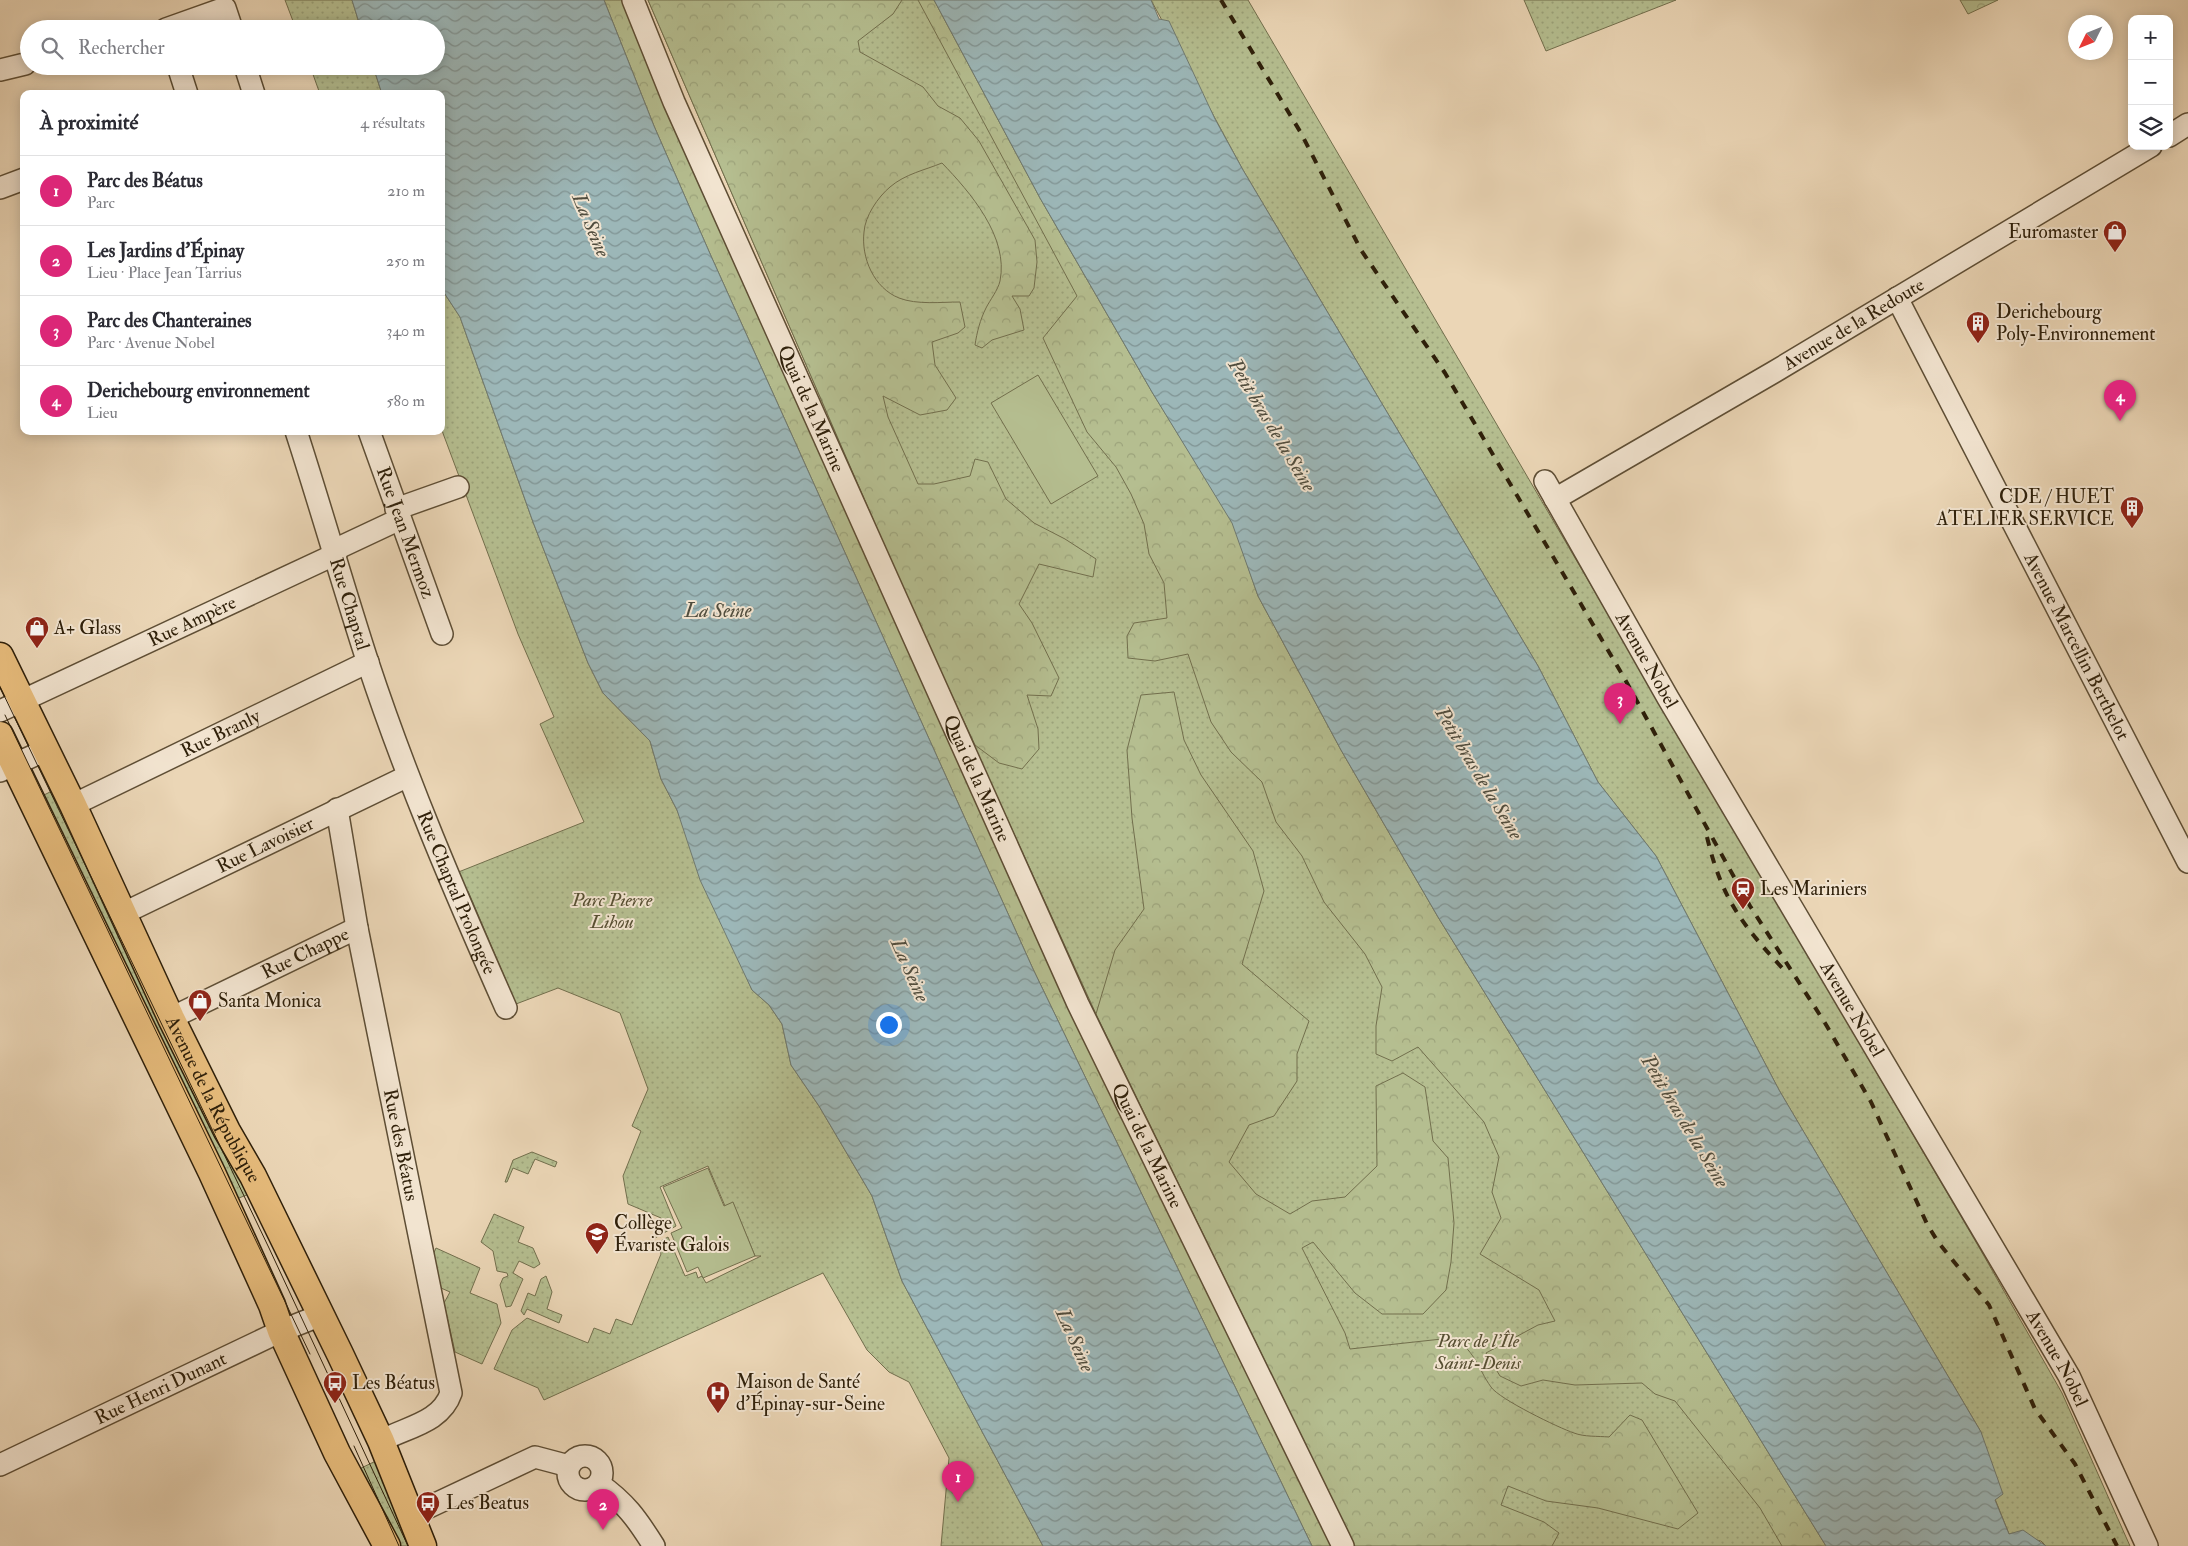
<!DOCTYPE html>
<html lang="fr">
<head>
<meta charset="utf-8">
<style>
	body { margin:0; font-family:"IM FELL Double Pica",serif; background:#f2f2f3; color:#2b2b33 }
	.controls { position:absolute; right:15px; top:15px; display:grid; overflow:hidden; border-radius:10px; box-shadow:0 2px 12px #0003 }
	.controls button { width:45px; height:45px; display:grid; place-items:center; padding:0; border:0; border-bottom:1px solid #e1e1e2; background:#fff; color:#2b2b33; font:25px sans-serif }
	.compass { position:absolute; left:2068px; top:15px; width:45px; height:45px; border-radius:50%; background:#fff; box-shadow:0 2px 12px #0003; rotate:227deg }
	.you { position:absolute; left:888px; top:1024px; width:18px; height:18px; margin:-12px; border:4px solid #fff; border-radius:50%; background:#1a73e8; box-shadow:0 0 0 8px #1a73e833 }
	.badge { display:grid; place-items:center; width:32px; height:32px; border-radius:50%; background:#db2777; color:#fff; font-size:16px; font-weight:700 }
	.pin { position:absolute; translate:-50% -41px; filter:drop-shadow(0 1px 2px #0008) }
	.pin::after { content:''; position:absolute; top:26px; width:18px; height:15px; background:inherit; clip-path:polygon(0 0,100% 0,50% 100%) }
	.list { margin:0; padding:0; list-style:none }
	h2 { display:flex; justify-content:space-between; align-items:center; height:65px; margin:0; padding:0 20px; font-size:21px }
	h2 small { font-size:16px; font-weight:400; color:#7c7c81 }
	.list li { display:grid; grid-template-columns:32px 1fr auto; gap:15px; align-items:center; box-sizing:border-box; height:70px; padding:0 20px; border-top:1px solid #e1e1e2 }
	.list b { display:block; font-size:19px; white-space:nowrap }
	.list p { margin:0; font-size:16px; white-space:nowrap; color:#7c7c81 }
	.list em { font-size:16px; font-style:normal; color:#7c7c81 }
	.icon { flex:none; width:28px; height:28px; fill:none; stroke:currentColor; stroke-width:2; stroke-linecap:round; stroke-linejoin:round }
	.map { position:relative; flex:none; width:2188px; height:1546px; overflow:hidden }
	.search { position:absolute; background:#fff; box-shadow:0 2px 12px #0003; left:20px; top:20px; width:425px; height:55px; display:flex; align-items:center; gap:12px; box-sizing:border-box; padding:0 18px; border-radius:28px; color:#7c7c81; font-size:19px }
	.panel { position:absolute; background:#fff; box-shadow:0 2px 12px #0003; left:20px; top:90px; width:425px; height:345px; border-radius:10px }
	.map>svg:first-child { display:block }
	.grass { fill:url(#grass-dots); stroke:#726f4d }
	.forest { fill:url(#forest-crowns); stroke:#726f4d }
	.pitch { fill:#b5be90; stroke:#726f4d }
	.water { fill:url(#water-waves); stroke:#707b72 }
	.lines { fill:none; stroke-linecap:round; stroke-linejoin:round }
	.minor-casing { stroke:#5e4e35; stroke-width:24 }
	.major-casing { stroke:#2f200a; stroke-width:29 }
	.minor { stroke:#f2e4d0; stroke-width:21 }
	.major { stroke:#e6bb7b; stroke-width:26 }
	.tram { stroke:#2f200a; stroke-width:1 }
	.rail { stroke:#2f200a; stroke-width:4; stroke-dasharray:9 9; stroke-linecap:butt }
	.labels { text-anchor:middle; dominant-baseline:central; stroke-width:4; stroke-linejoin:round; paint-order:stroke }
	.poi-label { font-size:19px; fill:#2f200a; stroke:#f2e4d0; text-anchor:start }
	.street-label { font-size:19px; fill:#2f200a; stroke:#f2e4d0 }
	.park-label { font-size:19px; font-style:italic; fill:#574f32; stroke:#f2e4d0 }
	.water-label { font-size:20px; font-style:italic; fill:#504d3e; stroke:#f2e4d0 }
</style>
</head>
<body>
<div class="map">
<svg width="2188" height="1546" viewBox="0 0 2188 1546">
	<defs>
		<pattern id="grass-dots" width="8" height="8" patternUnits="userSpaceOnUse" patternTransform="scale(1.25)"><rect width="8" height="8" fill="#b5be90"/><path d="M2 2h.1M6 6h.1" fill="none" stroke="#9ca37b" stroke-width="1.8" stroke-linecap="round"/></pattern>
		<pattern id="forest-crowns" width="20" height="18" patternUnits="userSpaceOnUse" patternTransform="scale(1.25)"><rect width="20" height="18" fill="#b5be90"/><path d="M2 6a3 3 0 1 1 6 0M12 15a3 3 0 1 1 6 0" fill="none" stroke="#9ca37b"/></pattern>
		<pattern id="water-waves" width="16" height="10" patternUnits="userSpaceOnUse" patternTransform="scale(1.25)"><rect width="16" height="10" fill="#9cb7b8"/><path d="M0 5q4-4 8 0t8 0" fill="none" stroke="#809494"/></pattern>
	</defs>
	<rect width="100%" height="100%" fill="#ebd6b6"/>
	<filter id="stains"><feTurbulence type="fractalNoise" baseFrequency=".004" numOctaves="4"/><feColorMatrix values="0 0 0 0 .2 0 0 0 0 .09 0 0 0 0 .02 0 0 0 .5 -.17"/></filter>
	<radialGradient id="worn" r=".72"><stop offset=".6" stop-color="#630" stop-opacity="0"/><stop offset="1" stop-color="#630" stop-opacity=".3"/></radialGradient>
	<path class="grass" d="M 285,0 L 352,0 L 361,29 L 296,29 Z
		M 648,0 L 934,0 L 1040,198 L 1826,1546 L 1355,1546 L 1096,1014 L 915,616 Z
		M 1151,0 L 1248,0 L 1980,1249 L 2062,1393 L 2130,1546 L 2046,1546 L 2041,1541 L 2009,1534 L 1995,1499 L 1981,1432 L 1779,1090 L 1656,856 L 1598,782 L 1538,666 L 1243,170 Z
		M 1524,0 L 1676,0 L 1546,51 Z
		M 310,66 L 373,66 L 382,94 L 320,94 Z
		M 441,288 L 460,317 L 533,522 L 588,663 L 603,693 L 650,741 L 661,779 L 677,810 L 729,937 L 752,990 L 769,1005 L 782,1024 L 791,1065 L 819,1106 L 872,1196 L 902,1281 L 1043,1546 L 941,1546 L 949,1458 L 909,1382 L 889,1372 L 867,1350 L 823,1273 L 544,1400 L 538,1388 L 494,1369 L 512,1330 L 527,1318 L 588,1343 L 594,1328 L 610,1334 L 616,1319 L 632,1325 L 661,1254 L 657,1243 L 668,1237 L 685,1276 L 696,1272 L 698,1278 L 702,1276 L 706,1283 L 761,1256 L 755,1256 L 733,1203 L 725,1206 L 708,1166 L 660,1187 L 676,1226 L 655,1238 L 661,1218 L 628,1204 L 623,1176 L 641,1131 L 632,1126 L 648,1089 L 620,1013 L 558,988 L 516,1004 L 468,891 L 463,891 L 456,873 L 584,822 L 540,724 L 554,717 L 518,634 L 441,428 Z
		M 56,789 L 254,1192 L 234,1200 L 38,798 Z
		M 532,1152 L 557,1162 L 555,1167 L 535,1159 L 528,1174 L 513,1168 L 507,1182 L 505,1182 L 513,1160 Z
		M 494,1214 L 524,1227 L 518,1242 L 533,1248 L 540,1264 L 534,1268 L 519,1261 L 513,1273 L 523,1279 L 511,1306 L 506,1307 L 500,1285 L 503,1278 L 508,1276 L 507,1273 L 497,1271 L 493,1251 L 481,1242 Z
		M 436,1248 L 480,1268 L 470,1293 L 497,1304 L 501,1323 L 482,1364 L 455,1352 L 444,1303 L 450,1292 L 441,1288 L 433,1255 Z
		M 546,1276 L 552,1292 L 547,1309 L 562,1315 L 559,1323 L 527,1309 L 524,1315 L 521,1311 L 528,1293 L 535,1296 L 541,1279 Z
		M 380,1459 L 414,1546 L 393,1546 L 355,1471 Z"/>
	<path class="forest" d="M 604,0 L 625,0 L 1335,1546 L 1312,1546 L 1033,969 L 711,256 L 654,126 Z
		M 648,0 L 902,0 L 893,14 L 858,41 L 860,52 L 923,87 L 938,106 L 960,118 L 979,141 L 1035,240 L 1037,262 L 1034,288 L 1029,296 L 1012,296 L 1020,309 L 1024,330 L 992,340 L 982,348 L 975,345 C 977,332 980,320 986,308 C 990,300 998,290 1000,281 C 1009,237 970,192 942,163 C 925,170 905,174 890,187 C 878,197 865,216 864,232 C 861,258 874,288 899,298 C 917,305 941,302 960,302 L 965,327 L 958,333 L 932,342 L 935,365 L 956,398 L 947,410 L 920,415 L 883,396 L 888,417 L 918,484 L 934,484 L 970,476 L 975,459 L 988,462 L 1006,499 L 1034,523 L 1065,539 L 1096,559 L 1093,577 L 1039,564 L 1019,604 L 1032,623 L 1059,678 L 1051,696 L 1027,695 L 1038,729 L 1039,749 L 1022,769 L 999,763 L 975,745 L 915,616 Z
		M 918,0 L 934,0 L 1040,198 L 1152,392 L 1233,523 L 1258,596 L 1341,750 L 1438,917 L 1826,1546 L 1782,1546 L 1760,1508 L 1675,1401 L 1655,1394 L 1642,1383 L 1575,1385 L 1543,1380 L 1521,1386 L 1500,1376 L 1486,1353 L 1538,1325 L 1555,1321 L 1539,1290 L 1480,1254 L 1501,1218 L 1492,1192 L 1499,1157 L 1484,1122 L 1418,1047 L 1392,1061 L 1376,1054 L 1376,1026 L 1382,987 L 1365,954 L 1324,902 L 1302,856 L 1276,822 L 1262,782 L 1231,752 L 1211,722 L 1188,654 L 1155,661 L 1128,658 L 1127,636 L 1134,623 L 1167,618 L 1164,583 L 1149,554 L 1144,524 L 1131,494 L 1116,467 L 1087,432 L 1043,338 L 1077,296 Z
		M 1960,0 L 1998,0 L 1968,14 Z
		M 1174,692 L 1184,740 L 1201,775 L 1253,851 L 1264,891 L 1242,964 L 1309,1021 L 1297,1054 L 1297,1081 L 1274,1116 L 1249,1125 L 1229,1162 L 1256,1194 L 1290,1214 L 1312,1201 L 1345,1197 L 1377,1166 L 1376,1086 L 1403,1073 L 1425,1087 L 1433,1141 L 1448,1158 L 1454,1223 L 1451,1262 L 1446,1290 L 1423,1314 L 1382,1314 L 1355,1293 L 1313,1242 L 1302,1248 L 1345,1333 L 1350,1349 L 1451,1338 C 1474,1347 1478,1369 1491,1387 C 1499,1399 1559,1428 1574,1433 C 1584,1437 1598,1436 1609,1437 L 1630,1415 L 1642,1420 L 1698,1513 L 1678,1529 L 1598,1508 L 1546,1501 L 1508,1486 L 1501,1505 L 1544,1522 L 1559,1533 L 1552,1546 L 1355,1546 L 1096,1014 L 1115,950 L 1144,909 L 1132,818 L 1127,750 L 1141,695 Z"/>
	<path class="pitch" d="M 1038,375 L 1098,476 L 1051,504 L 991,403 Z
		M 708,1168 L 724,1206 L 733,1202 L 755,1256 L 703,1278 L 698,1267 L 687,1272 L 671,1233 L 682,1228 L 663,1187 Z"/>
	<path class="water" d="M 352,0 L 604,0 L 654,126 L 711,256 L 1033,969 L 1312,1546 L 1043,1546 L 902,1281 L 872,1196 L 819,1106 L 791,1065 L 782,1024 L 769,1005 L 752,990 L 700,880 L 677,810 L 661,779 L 650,741 L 603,693 L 588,663 L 533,522 L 460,317 L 441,288 L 441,94 L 382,94 L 373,66 L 436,66 L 436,29 L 361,29 Z
		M 934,0 L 1151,0 L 1159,19 L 1169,21 L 1215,119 L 1243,170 L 1538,666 L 1598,782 L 1656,856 L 1779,1090 L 1981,1432 L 2003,1494 L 1995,1500 L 2009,1534 L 2023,1530 L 2046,1546 L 1826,1546 L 1438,917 L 1341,750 L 1258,596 L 1232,523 L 1152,392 L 1040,198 Z"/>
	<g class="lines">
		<g class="minor-casing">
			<g id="minor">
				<path id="s1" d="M 633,0 L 674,102 L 1078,1004 L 1343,1546"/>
				<path d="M 166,29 L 225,8 L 232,29"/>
				<path d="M 178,66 L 187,94"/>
				<path d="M 245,66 L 254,94"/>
				<path d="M 0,70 L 25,64"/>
				<path d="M 2169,136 L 2188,124"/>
				<path d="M 0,188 L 24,179"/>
				<path id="s2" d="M 1897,298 L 2188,862"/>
				<path id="s3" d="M 296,431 C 321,508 343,586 368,663 C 407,781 456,895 506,1008"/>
				<path id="s4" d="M 369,431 L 442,634"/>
				<path id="s5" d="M 1545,481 L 1668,698 L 2069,1376 L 2147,1546"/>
				<path id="s6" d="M 1555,499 L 1774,372 L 2151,146"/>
				<path d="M 396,509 L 458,487"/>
				<path d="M 334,550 L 400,519"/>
				<path id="s7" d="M 0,711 L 336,554"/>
				<path d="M 0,771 L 46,750"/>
				<path id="s8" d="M 73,805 L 368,662"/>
				<path id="s9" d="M 337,809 L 357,928 L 451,1393 C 441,1423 406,1427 381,1441"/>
				<path id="s10" d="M 122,914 L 408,776"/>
				<path id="s11" d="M 171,1018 L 357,928"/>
				<circle cx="585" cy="1473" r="17"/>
				<path id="s12" d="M 0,1465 L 281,1331 L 321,1315"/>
				<path d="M 599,1484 C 625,1502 637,1519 654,1546"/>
				<path d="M 412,1515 L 535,1457 L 569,1466"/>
			</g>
		</g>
		<g class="major-casing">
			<g id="major">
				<path id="s13" d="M 0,656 L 73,805 L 171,1018 L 227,1131 L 253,1176 L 340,1354 L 381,1441 L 423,1546"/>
				<path d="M 0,735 L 212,1173 L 272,1305 L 281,1331 L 337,1453 L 387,1546"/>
			</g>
		</g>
		<use href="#minor" class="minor"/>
		<use href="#major" class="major"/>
		<path class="tram" d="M 0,687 L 269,1248 L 408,1546
			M 5,715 L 310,1354
			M 354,1446 L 399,1546"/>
		<path class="rail" d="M 1221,0 L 1301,133 L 1361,250 L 1445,373 L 1622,674 L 1750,906 L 1825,1023 L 1871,1102 L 1927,1224 L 1938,1242 L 1989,1305 L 2035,1409 L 2075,1464 L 2117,1546
			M 1707,837 C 1722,900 1743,926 1786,972"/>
	</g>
	<defs>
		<g id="shop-pin" transform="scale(1.25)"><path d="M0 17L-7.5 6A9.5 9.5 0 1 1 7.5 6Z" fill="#8f2418" stroke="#f2e4d0"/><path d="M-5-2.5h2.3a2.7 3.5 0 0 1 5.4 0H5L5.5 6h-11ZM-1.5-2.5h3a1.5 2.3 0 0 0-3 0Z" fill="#fff"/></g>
		<g id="building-pin" transform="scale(1.25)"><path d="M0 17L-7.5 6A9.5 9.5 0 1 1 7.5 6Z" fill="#8f2418" stroke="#f2e4d0"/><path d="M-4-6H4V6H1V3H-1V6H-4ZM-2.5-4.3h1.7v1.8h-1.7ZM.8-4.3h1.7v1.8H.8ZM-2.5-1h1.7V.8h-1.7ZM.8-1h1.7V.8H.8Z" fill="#fff"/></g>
		<g id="station-pin" transform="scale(1.25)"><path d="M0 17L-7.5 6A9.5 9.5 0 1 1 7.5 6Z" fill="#8f2418" stroke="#f2e4d0"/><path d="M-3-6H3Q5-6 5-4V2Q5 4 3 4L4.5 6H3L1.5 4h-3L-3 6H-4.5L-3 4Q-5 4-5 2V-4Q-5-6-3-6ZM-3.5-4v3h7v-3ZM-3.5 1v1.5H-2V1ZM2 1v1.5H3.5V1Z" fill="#fff"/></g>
		<g id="school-pin" transform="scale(1.25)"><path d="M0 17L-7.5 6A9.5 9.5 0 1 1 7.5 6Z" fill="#8f2418" stroke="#f2e4d0"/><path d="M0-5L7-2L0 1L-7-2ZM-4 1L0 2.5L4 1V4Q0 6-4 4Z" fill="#fff"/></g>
		<g id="bus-pin" transform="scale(1.25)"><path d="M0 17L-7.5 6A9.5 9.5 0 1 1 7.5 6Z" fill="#8f2418" stroke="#f2e4d0"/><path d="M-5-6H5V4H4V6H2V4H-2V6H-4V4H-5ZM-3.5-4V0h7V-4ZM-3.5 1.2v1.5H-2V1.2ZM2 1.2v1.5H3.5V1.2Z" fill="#fff"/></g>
		<g id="hospital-pin" transform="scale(1.25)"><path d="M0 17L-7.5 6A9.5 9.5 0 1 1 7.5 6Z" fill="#8f2418" stroke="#f2e4d0"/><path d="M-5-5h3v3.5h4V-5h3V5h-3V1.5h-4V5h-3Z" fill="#fff"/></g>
	</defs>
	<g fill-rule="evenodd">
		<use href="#shop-pin" x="2115" y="232"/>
		<use href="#building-pin" x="1978" y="323"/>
		<use href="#building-pin" x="2132" y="508"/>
		<use href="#shop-pin" x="37" y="628"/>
		<use href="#station-pin" x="1743" y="889"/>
		<use href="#shop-pin" x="200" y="1001"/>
		<use href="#school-pin" x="597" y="1234"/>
		<use href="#bus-pin" x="335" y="1383"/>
		<use href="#hospital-pin" x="718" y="1393"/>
		<use href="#bus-pin" x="428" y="1503"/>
	</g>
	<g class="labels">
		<g class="poi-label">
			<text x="2098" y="232" text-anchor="end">Euromaster</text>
			<text x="1996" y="312">Derichebourg<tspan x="1996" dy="22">Poly-Environnement</tspan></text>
			<text x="2114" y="497" text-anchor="end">CDE / HUET<tspan x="2114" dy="22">ATELIER SERVICE</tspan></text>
			<text x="54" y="628">A+ Glass</text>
			<text x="1760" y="889">Les Mariniers</text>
			<text x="218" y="1001">Santa Monica</text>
			<text x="614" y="1223">Collège<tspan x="614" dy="22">Évariste Galois</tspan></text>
			<text x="736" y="1382">Maison de Santé<tspan x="736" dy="22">d'Épinay-sur-Seine</tspan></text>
			<text x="352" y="1383">Les Béatus</text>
			<text x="446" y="1503">Les Beatus</text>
		</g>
		<g class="street-label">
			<text stroke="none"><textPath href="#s6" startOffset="346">Avenue de la Redoute</textPath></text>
			<text stroke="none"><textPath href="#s1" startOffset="446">Quai de la Marine</textPath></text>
			<text stroke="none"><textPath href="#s4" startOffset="108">Rue Jean Mermoz</textPath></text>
			<text stroke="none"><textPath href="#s3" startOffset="181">Rue Chaptal</textPath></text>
			<text stroke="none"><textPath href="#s7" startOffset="212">Rue Ampère</textPath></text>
			<text stroke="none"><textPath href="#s2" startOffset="392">Avenue Marcellin Berthelot</textPath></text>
			<text stroke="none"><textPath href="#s5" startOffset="206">Avenue Nobel</textPath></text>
			<text stroke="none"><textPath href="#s8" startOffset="164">Rue Branly</textPath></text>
			<text stroke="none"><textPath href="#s1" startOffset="851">Quai de la Marine</textPath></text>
			<text stroke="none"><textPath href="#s10" startOffset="159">Rue Lavoisier</textPath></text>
			<text stroke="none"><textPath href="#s3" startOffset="489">Rue Chaptal Prolongée</textPath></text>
			<text stroke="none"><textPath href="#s11" startOffset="149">Rue Chappe</textPath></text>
			<text stroke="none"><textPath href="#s5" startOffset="611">Avenue Nobel</textPath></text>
			<text stroke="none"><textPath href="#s13" startOffset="492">Avenue de la République</textPath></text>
			<text stroke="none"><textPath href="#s9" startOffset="342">Rue des Béatus</textPath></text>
			<text stroke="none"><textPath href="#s1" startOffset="1256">Quai de la Marine</textPath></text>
			<text stroke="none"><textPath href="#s5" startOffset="1016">Avenue Nobel</textPath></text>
			<text stroke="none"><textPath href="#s12" startOffset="178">Rue Henri Dunant</textPath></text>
		</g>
		<g class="park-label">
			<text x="612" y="900">Parc Pierre<tspan x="612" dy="22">Lihou</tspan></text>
			<text x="1478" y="1341">Parc de l'Île<tspan x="1478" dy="22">Saint-Denis</tspan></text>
		</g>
		<g class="water-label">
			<text transform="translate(591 225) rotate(67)">La Seine</text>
			<text transform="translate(1272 425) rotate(59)">Petit bras de la Seine</text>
			<text x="718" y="610">La Seine</text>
			<text transform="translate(1479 773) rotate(59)">Petit bras de la Seine</text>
			<text transform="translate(910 970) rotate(66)">La Seine</text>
			<text transform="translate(1685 1121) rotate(59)">Petit bras de la Seine</text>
			<text transform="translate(1075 1340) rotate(66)">La Seine</text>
		</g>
	</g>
	<rect width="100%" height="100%" filter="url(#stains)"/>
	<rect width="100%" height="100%" fill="url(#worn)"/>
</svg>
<div class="controls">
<button>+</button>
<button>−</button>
<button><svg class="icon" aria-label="layers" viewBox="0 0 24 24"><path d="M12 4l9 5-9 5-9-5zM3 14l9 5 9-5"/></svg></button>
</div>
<svg class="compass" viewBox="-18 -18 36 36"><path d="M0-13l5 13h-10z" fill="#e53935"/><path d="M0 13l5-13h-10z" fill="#7c7c81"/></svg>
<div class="you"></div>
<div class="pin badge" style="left:958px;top:1502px">1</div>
<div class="pin badge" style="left:603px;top:1530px">2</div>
<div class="pin badge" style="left:1620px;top:724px">3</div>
<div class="pin badge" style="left:2120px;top:421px">4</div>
<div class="search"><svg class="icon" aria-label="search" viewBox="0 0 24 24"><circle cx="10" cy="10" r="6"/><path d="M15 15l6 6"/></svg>Rechercher</div>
<section class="panel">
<h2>À proximité<small>4 résultats</small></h2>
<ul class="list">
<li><span class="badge">1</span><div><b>Parc des Béatus</b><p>Parc</p></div><em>210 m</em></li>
<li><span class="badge">2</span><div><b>Les Jardins d'Épinay</b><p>Lieu · Place Jean Tarrius</p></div><em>250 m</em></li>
<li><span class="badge">3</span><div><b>Parc des Chanteraines</b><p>Parc · Avenue Nobel</p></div><em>340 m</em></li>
<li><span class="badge">4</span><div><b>Derichebourg environnement</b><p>Lieu</p></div><em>580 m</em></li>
</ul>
</section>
</div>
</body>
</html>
